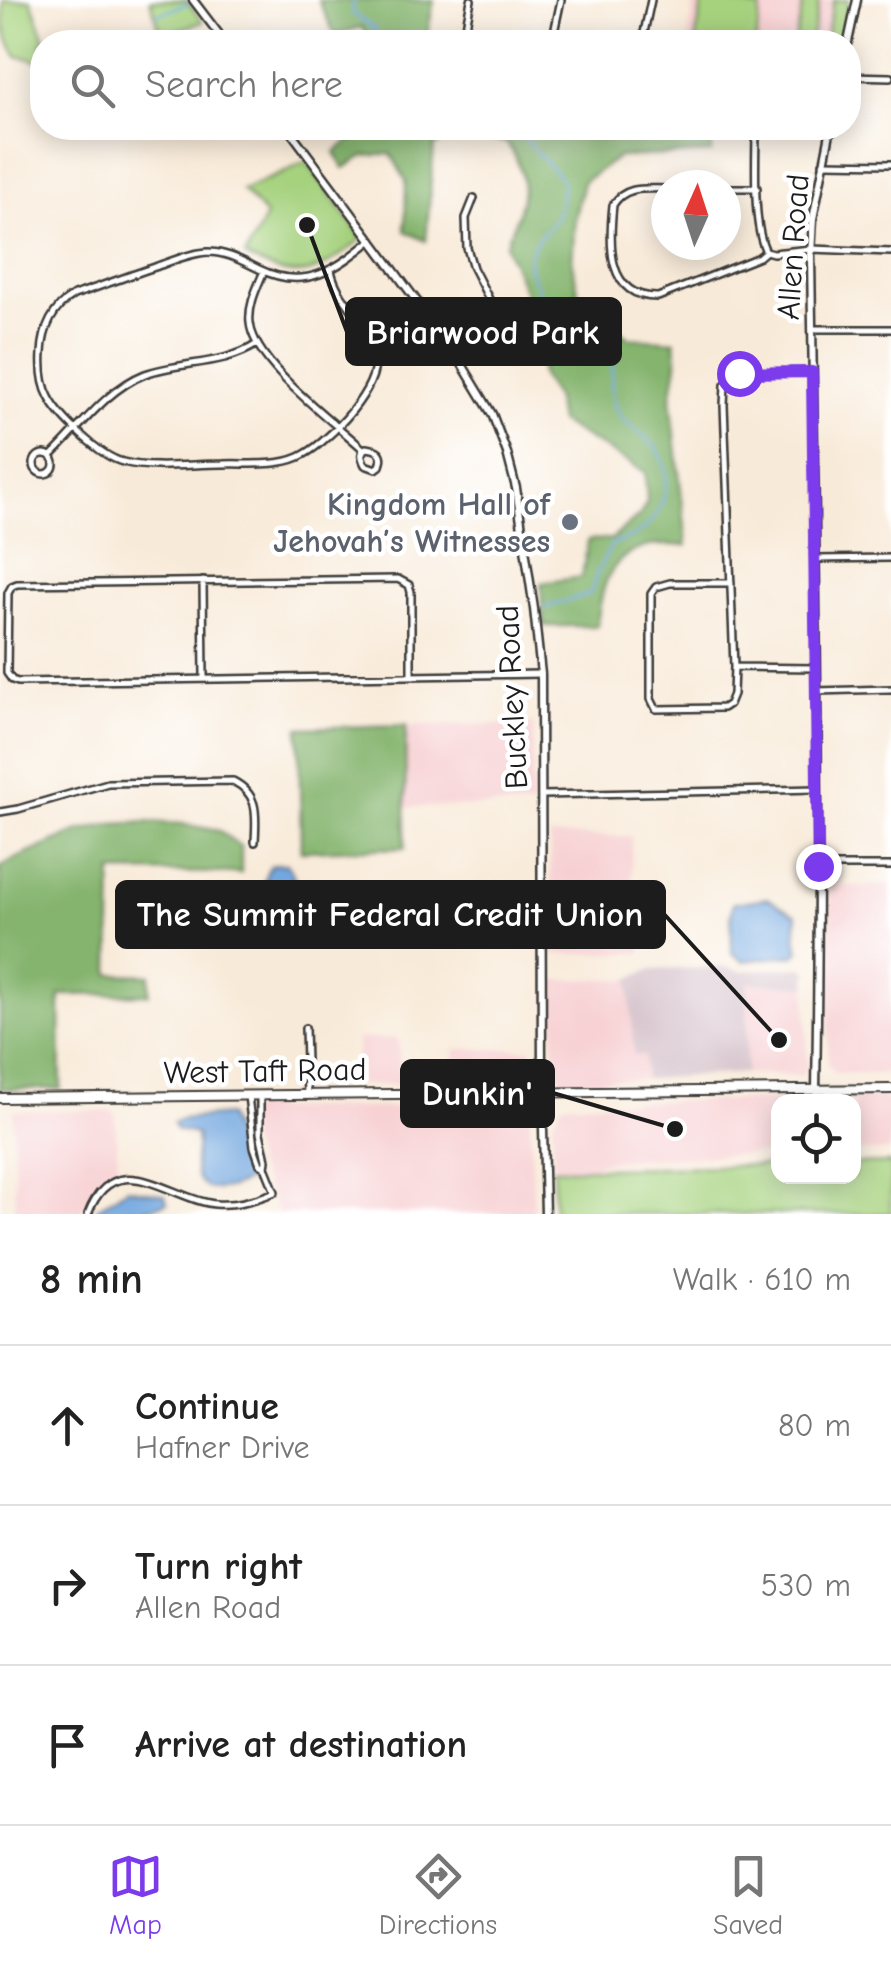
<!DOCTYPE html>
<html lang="en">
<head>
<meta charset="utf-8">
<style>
	body { margin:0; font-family:"Comic Neue",sans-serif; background:#f2f2f2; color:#222 }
	.controls { position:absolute; right:30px; bottom:30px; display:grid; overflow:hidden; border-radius:20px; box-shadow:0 5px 25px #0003 }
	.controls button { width:90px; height:90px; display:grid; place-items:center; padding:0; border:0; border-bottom:2px solid #e0e0e0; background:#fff; color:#222; font:50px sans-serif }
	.compass { position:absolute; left:651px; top:170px; width:90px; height:90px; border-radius:50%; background:#fff; box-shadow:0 5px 25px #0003; rotate:3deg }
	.stop { position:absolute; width:30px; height:30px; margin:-22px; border:8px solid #7c3aed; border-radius:50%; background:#fff }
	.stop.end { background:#7c3aed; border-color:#fff; box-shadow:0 2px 10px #0008 }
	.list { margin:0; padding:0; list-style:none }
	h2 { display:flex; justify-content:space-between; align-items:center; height:130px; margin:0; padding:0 40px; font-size:42px }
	h2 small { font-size:32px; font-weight:400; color:#767676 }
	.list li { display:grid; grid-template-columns:65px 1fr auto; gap:30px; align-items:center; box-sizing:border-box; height:160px; padding:0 40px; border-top:2px solid #e0e0e0 }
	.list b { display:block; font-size:38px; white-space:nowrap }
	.list p { margin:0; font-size:32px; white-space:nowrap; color:#767676 }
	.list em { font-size:32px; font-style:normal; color:#767676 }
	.icon { flex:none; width:55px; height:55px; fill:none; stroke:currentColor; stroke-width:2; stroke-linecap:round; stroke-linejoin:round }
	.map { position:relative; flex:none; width:891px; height:1214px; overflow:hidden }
	.search { position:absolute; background:#fff; box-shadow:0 5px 25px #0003; left:30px; right:30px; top:30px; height:110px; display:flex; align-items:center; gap:25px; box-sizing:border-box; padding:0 35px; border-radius:40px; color:#767676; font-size:38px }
	.sheet { height:610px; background:#fff }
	nav { display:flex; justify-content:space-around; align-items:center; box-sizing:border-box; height:140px; border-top:2px solid #e0e0e0; background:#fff; font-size:28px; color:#767676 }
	nav a { display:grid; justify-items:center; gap:5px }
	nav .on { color:#7c3aed }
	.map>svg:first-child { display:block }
	.built { fill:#f7cfd1 }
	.industrial { fill:#d2bdc6 }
	.green { fill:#a6d27e; stroke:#61774d; stroke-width:2.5 }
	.forest { fill:#84b46d; stroke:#506844; stroke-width:2.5 }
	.water { fill:#73a7df; stroke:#48627e; stroke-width:2.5 }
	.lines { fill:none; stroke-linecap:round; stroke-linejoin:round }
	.stream { stroke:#73a7df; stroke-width:2.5 }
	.minor-casing { stroke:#3d3b38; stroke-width:10 }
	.tertiary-casing { stroke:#3d3b38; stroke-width:11 }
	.secondary-casing { stroke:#3d3b38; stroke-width:12 }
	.minor { stroke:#fff; stroke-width:5 }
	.tertiary { stroke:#fff; stroke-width:6 }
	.secondary { stroke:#fff; stroke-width:8 }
	.route { stroke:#7c3aed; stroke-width:12 }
	.worship-dot { fill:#6b7280; stroke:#fff; stroke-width:4 }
	.labels { text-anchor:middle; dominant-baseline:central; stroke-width:9; stroke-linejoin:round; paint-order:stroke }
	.street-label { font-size:32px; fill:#1c1c1c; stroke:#fff }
	.worship-label { font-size:32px; font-weight:bold; fill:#5b616d; stroke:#fff; text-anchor:end }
	.leader { fill:none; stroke:#1c1c1c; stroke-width:4 }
	.callout-dot { fill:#1c1c1c; stroke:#fff; stroke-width:4 }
	.callout { fill:#1c1c1c; stroke:#1c1c1c; stroke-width:4 }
	.callout-label { font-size:35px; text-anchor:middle; font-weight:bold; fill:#fff }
</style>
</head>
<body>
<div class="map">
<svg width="891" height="1214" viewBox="0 0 891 1214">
	<rect width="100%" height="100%" fill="#fff"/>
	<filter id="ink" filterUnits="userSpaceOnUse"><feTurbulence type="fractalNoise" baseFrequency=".01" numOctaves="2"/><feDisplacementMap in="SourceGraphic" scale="20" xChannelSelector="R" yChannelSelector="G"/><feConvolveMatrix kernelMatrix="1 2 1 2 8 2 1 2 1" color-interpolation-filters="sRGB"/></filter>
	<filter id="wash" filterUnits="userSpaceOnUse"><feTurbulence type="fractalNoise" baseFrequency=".0048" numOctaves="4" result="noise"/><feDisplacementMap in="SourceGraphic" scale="40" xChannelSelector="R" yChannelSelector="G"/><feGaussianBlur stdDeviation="2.25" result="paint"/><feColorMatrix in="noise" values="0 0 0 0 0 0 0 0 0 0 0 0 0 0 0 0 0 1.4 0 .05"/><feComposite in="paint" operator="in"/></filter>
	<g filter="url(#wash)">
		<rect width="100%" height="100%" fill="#f8ead8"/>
		<path class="built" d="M 695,0 L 850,0 L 842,42 L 687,42 Z
			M 533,724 L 533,806 L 405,807 L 406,725 Z
			M 550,836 L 631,836 L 633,920 L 642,921 L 642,953 L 551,954 Z
			M 891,885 L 891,1074 L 834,1073 L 828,1063 L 830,886 Z
			M 629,979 L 634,1055 L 644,1056 L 645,1079 L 563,1081 L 554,1069 L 554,980 Z
			M 748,983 L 807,986 L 807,1071 L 800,1076 L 746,1073 Z
			M 398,1038 L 401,1084 L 358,1085 L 357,1039 Z
			M 455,1049 L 531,1049 L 531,1075 L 518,1082 L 454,1084 Z
			M 891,1097 L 891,1151 L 854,1152 L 854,1102 L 778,1102 L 778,1153 L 629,1159 L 598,1163 L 597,1168 L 553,1169 L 553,1120 L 563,1103 Z
			M 469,1106 L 523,1108 L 530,1117 L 534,1214 L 279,1214 L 256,1166 L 242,1109 Z
			M 13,1111 L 115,1111 L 118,1165 L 91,1192 L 80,1214 L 15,1214 Z"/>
		<path class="industrial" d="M 726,967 L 741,971 L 801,967 L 808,970 L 807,986 L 748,983 L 746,1073 L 645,1079 L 644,1056 L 634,1055 L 629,979 L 650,970 Z"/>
		<path class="green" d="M 3,0 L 31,0 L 45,39 L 50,40 L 51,42 L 42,42 L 42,67 C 37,57 26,59 17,56 C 4,38 3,22 3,0 Z
			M 150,0 L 186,0 L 203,22 L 140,42 L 114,42 L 159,27 Z
			M 703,0 L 719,0 L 761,9 L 756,42 L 695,42 Z
			M 804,0 L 818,0 L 819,3 L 811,42 L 795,42 Z
			M 834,0 L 849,0 L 841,42 L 825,42 Z
			M 306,161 L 362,238 C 355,246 345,252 336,258 C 302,283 280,274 245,256 L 266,216 L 242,190 L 283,173 Z
			M 891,1163 L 891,1214 L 554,1214 L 553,1169 L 778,1165 L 778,1176 L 854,1176 L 854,1164 Z"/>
		<path class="forest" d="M 318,0 L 434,0 L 426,42 L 368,42 L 362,27 L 335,35 Z
			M 387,128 L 553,128 C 591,145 669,137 712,136 L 711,153 L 618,157 L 583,182 L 575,217 L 572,263 L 579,295 L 598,318 L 631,338 L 675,341 L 677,364 L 671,398 L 687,545 C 674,546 657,543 645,547 C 606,558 601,591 597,626 L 543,626 L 541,583 L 582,577 L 588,540 L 612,539 L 640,515 L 647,502 L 645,472 L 559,422 L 555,398 L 541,376 L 541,330 L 505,245 C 522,206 534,180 506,142 L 458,135 L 434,146 L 426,241 L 405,231 L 406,181 L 391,154 L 364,156 L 344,168 L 335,152 L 352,139 L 380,132 Z
			M 406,725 L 405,848 L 301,851 L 299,728 Z
			M 145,822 L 183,824 L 220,831 L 241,847 L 241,873 L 112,872 L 110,974 L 150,975 L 149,994 L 60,995 L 61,1089 L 0,1089 L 0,868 L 10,861 L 79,831 L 112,824 Z"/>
		<path class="water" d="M 277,864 L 286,864 C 301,878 290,896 305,910 L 311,906 L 317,906 L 321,910 L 322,929 L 317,934 L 272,930 L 263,924 C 263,918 265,913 265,907 C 267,891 261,881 270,866 Z
			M 767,898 L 797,915 L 796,934 L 799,951 L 795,955 L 743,961 L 732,953 L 731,915 L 733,903 Z
			M 227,1115 L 239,1147 L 250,1168 L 248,1180 C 229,1191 197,1197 195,1168 C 194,1156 198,1145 196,1134 L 176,1130 L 173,1123 L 181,1119 Z
			M 127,1188 L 165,1195 L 167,1203 L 143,1210 L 139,1214 L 96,1214 L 98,1208 Z"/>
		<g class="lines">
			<path class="stream" d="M 354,0 L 352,13 L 375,29 L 373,42
				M 156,15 L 187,4
				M 471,128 L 507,130 L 523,134 L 531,146 L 563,181 C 562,190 561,203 558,212 C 551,230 531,239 529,259 C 527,276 544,290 544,312 C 562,329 586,310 612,337 C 617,361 605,389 618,413 C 627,428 647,434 657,449 C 675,476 665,514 640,532 C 632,538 621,541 612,544 L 598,571 L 590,594 L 543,608"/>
		</g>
	</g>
	<g filter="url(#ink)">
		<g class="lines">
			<g class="minor-casing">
				<path id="minor" d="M 463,42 L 471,0
					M 552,42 L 561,0
					M 642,42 L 651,0
					M 848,76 L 891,77
					M 756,128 C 756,157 752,227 766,251
					M 823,163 L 891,164
					M 726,188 L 757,188
					M 666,189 C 646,189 625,185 613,205 C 609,243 606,298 658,297 L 759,257 L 766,251 L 773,253 L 811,249 L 891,252
					M 331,270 C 338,306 378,326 375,365 C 372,396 326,445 299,457 C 276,467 247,463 223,464 C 191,464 154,470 123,462 C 101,457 59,417 49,397 C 42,384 41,368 42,353 C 43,329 53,307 74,295 C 101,286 128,276 155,267 C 172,261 190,253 208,252 C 227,252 242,261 259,269 C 306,292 336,269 372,240
					M 264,271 C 257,288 248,305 250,323 C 254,364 333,421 363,449
					M 812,329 L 891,329
					M 445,339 L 479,323 L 487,316 L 490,307 L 490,301 L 473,268 L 467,248 L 466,218 L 474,198
					M 366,448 C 378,449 385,453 380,466 L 376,469 L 365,465 C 362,459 359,452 366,448 Z
					M34 464a10 10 0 1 1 20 0a10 10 0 1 1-20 0Z
					M 51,456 C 79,429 107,389 145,374 C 181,361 224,366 257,344
					M 815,559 L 891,558
					M 203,581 L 204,677
					M 731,583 L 670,583 L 656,587 L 651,594 L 651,699 L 656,709 L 723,708 L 729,704 L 733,694 L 734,667 L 724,405 L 725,385 L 730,378 L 739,373 L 812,372
					M 734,667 L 816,668
					M 411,675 L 411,592 L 409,585 L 398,579 L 17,584 L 12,586 L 8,593 L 7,673 L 12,680 L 18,682 L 541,674
					M 816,691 L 891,689
					M 543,795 L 817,789
					M 0,812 L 18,809 L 108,783 L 233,781 C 260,795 256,815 255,842
					M 818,866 L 891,866
					M 305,1028 L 307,1096
					M 260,1096 L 260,1133 L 266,1160 L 265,1167
					M 88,1214 C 115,1143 171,1200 215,1204 C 236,1206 256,1200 275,1192 L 265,1167 L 260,1164 L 254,1147 L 248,1096"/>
			</g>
			<g class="tertiary-casing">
				<path id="tertiary" d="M 193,0 L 225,42
					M 848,42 L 857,0
					M 288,128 L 454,351 L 492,414 L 507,453 L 516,488 L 534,609 L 541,674 L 542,1086 L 545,1214
					M 816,1090 C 821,812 815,533 811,255 L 813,219 L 831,128"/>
			</g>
			<g class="secondary-casing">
				<path id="secondary" d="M 0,1098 L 891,1089"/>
			</g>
			<use href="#minor" class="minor"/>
			<use href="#tertiary" class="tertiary"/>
			<use href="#secondary" class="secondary"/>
		</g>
	</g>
	<g class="lines" filter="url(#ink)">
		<path class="route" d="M 739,373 L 812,372 L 818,866"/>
	</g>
	<circle class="worship-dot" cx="570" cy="522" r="10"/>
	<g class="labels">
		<g class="street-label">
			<text transform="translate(793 247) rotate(-86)">Allen Road</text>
			<text transform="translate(512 697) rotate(-93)">Buckley Road</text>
			<text transform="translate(265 1071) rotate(-1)">West Taft Road</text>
		</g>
		<g class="worship-label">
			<text x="550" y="504">Kingdom Hall of<tspan x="550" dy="37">Jehovah’s Witnesses</tspan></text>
		</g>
	</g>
	<path class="leader" d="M307 225L347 332M779 1040L664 914M675 1129L553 1093"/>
	<g class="callout-dot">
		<circle cx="307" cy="225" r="10"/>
		<circle cx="779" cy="1040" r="10"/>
		<circle cx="675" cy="1129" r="10"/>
	</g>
	<g class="callout">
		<rect x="347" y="299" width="273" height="65" rx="10"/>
		<rect x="117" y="882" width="547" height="65" rx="10"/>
		<rect x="402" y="1061" width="151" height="65" rx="10"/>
	</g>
	<g class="callout-label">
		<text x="483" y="344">Briarwood Park</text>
		<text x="390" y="926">The Summit Federal Credit Union</text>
		<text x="477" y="1105">Dunkin'</text>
	</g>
</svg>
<div class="controls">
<button><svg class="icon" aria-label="locate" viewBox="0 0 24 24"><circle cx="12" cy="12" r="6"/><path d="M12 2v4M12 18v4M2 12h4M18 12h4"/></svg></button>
</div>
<svg class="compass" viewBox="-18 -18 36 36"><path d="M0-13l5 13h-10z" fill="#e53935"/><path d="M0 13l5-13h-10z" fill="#767676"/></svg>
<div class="stop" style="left:739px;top:373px"></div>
<div class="stop end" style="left:818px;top:866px"></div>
<div class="search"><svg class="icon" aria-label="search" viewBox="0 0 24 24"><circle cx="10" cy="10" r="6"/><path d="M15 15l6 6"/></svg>Search here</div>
</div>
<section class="sheet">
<h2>8 min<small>Walk · 610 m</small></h2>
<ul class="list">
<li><svg class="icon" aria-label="ahead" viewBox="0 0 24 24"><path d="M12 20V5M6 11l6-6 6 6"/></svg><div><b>Continue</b><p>Hafner Drive</p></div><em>80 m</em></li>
<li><svg class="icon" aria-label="right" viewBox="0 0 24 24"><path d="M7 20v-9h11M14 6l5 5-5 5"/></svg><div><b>Turn right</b><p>Allen Road</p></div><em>530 m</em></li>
<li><svg class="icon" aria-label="arrive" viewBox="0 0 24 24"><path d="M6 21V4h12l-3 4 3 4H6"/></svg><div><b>Arrive at destination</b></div></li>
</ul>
</section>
<nav>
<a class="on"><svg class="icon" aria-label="map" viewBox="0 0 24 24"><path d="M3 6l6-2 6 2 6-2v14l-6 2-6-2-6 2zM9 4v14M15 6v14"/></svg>Map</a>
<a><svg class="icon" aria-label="directions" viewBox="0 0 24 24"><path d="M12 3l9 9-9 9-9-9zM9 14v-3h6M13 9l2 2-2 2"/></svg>Directions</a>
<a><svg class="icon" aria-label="saved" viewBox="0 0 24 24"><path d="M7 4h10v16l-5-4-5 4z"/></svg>Saved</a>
</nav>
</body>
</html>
